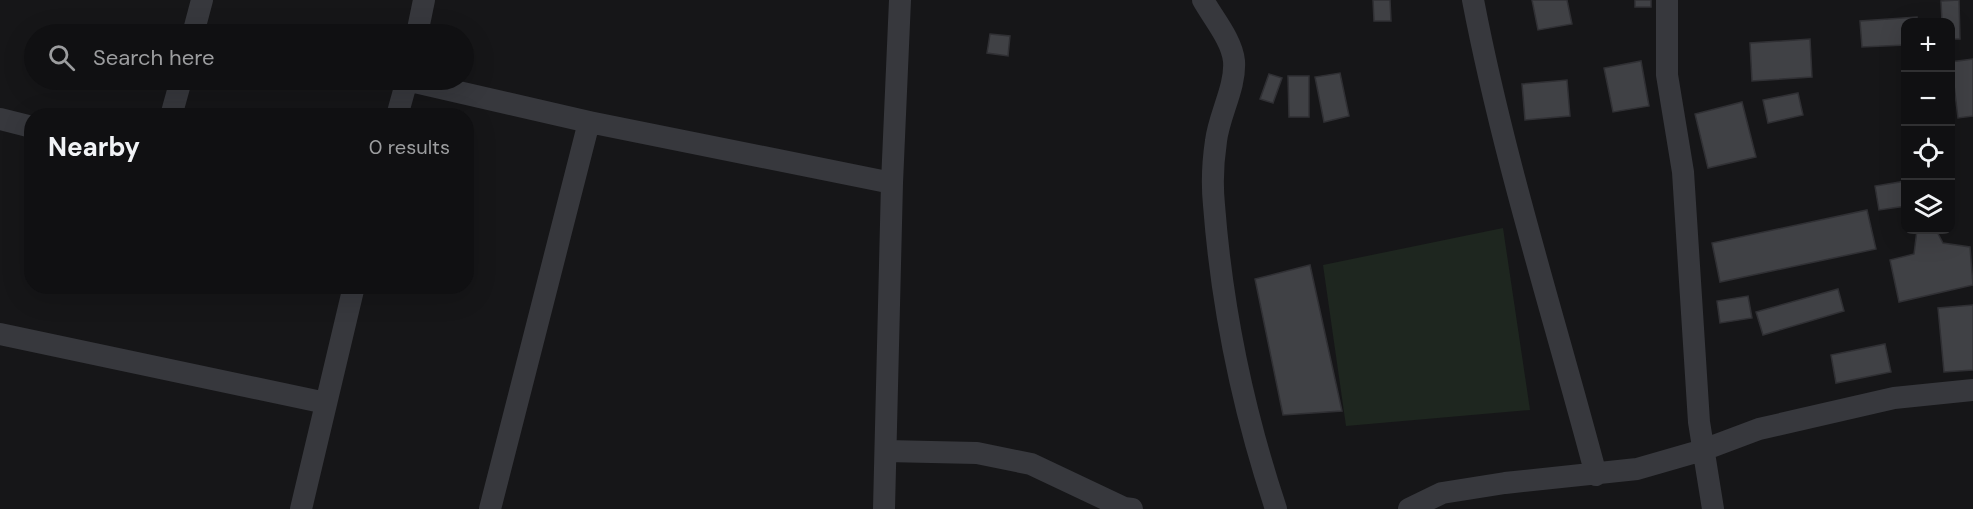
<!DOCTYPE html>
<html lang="en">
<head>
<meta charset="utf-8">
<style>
	body { margin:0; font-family:"DM Sans",sans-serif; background:#1e1e20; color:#f1f3f6 }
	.controls { position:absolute; right:18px; top:18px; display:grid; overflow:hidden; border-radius:12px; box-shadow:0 6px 24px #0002 }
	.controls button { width:54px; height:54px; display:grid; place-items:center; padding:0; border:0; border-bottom:2px solid #303032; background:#101012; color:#f1f3f6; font:30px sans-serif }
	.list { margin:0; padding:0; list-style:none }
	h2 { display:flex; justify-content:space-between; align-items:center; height:78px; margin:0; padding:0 24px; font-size:26px }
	h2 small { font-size:20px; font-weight:400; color:#9c9d9f }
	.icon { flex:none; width:33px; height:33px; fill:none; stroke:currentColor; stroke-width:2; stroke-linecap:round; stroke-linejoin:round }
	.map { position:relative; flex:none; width:1973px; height:509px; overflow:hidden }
	.search { position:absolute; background:#101012; box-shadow:0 6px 24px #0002; left:24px; top:24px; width:450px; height:66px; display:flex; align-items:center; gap:15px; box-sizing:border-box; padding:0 21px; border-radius:33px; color:#9c9d9f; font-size:22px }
	.panel { position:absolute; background:#101012; box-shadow:0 6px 24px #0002; left:24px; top:108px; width:450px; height:186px; border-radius:24px }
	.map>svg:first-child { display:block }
	.green { fill:#1e261f }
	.building { fill:#404145; stroke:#303034; stroke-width:1.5 }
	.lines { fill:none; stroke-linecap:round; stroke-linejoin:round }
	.minor { stroke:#37383d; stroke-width:22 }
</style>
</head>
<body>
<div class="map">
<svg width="1973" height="509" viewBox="0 0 1973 509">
	<rect width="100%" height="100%" fill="#161618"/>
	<path class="green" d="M 1503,228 L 1530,410 L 1346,426 L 1323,265 Z"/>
	<path class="building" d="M 1373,0 L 1390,0 L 1391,21 L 1374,21 Z
		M 1532,0 L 1567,0 L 1572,24 L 1538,30 Z
		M 1635,0 L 1651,0 L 1651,7 L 1635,7 Z
		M 1959,0 L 1960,39 L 1950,39 L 1950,22 L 1942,22 L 1941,1 Z
		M 1917,17 L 1917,22 L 1906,22 L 1906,45 L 1862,47 L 1860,21 Z
		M 990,34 L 1010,36 L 1008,56 L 987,53 Z
		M 1810,39 L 1812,77 L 1752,81 L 1750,43 Z
		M 1973,59 L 1973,116 L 1958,118 L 1954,85 L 1950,86 L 1950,62 Z
		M 1641,61 L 1649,106 L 1613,112 L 1604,68 Z
		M 1340,73 L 1349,116 L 1324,122 L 1315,77 Z
		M 1269,74 L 1282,78 L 1273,103 L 1260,99 Z
		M 1288,76 L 1309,76 L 1309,117 L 1289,117 Z
		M 1567,80 L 1570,116 L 1525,120 L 1522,84 Z
		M 1798,93 L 1803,115 L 1768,123 L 1763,100 Z
		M 1742,102 L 1756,157 L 1708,168 L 1695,114 Z
		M 1906,181 L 1906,206 L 1879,210 L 1875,186 Z
		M 1867,210 L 1876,249 L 1720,282 L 1712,243 Z
		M 1917,230 L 1936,230 L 1943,243 L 1970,247 L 1973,285 L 1899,302 L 1890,260 L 1914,254 Z
		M 1310,265 L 1342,411 L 1283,415 L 1255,279 Z
		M 1838,289 L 1844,311 L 1763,335 L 1756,312 Z
		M 1748,296 L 1752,318 L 1720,323 L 1717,301 Z
		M 1973,305 L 1973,370 L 1944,372 L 1938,308 Z
		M 1885,344 L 1891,372 L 1836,383 L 1831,355 Z"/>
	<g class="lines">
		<path class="minor" d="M 1203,0 C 1213,18 1232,40 1234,61 C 1236,87 1219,115 1216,141 C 1213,161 1212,185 1214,205 C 1222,309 1243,410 1276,509
			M 1473,0 C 1504,161 1554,316 1596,475
			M 1667,0 L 1667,75 L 1683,172 L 1699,422 L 1713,509
			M 193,34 L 202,0
			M 417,34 L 424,0
			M 406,80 L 589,122 L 892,183
			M 171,116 L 181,80
			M 397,116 L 407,80
			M 0,119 L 32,127
			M 0,334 L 326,403
			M 886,451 L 977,453 L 1031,464 L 1124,508 L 1132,509
			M 301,509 L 354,286
			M 490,509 L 589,122
			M 884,509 L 892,183 L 900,0
			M 1409,509 L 1442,493 L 1505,483 L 1637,469 L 1703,450 L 1759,429 L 1894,398 L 1973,390"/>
	</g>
</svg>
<div class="controls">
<button>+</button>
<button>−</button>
<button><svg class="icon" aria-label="locate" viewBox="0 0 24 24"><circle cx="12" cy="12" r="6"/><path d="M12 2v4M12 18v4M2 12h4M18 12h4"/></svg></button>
<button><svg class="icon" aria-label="layers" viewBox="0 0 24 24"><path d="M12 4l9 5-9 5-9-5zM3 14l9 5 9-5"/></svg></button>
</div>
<div class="search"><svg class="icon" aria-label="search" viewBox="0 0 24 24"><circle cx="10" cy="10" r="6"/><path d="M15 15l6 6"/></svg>Search here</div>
<section class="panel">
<h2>Nearby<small>0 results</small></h2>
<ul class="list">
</ul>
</section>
</div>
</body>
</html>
